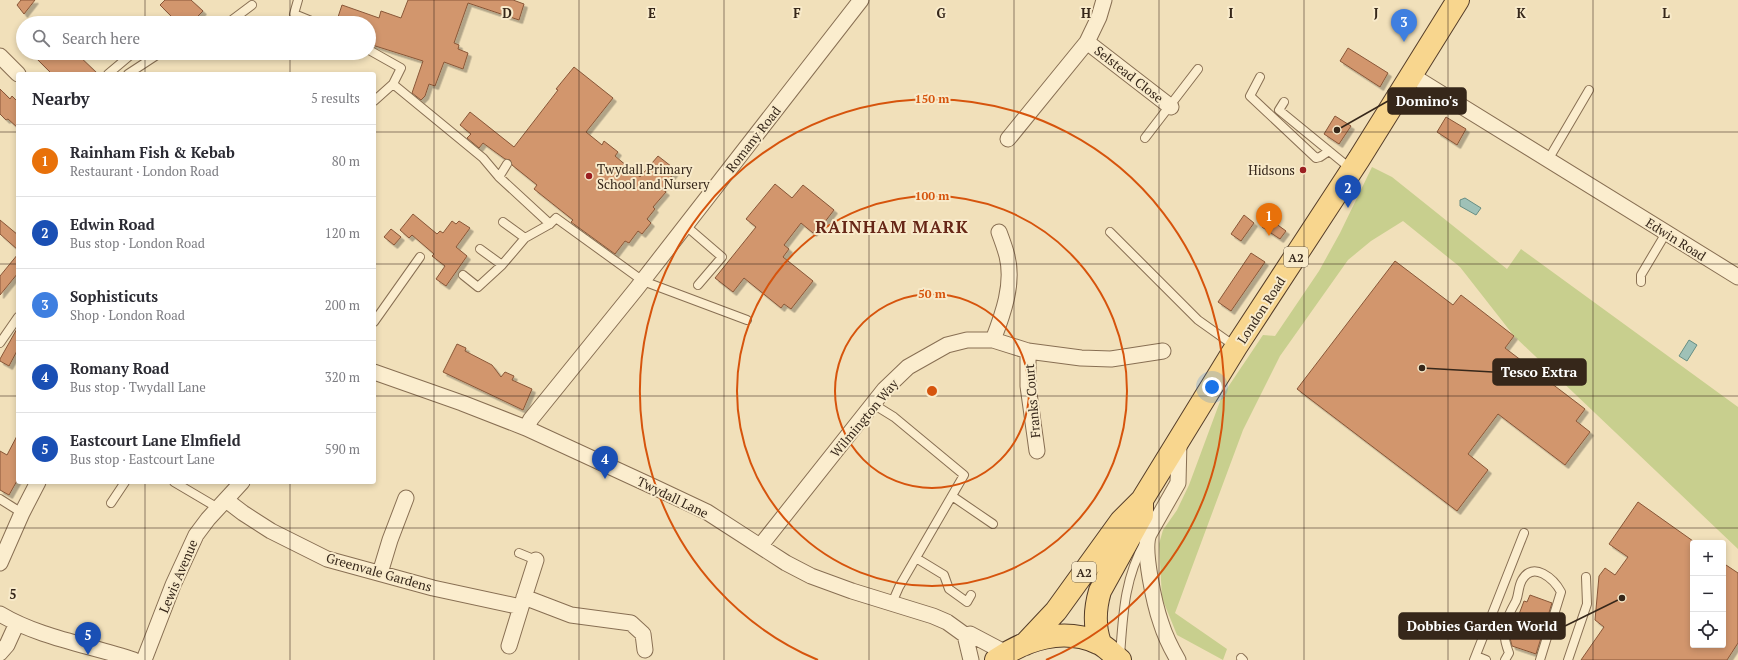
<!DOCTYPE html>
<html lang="en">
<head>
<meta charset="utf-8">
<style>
	body { margin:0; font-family:"PT Serif",serif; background:#f7f7f7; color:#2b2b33 }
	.controls { position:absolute; right:12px; bottom:12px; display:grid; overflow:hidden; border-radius:4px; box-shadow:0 2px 6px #0003 }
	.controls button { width:36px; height:36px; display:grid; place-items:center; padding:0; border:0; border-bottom:1px solid #e1e1e2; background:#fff; color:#2b2b33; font:20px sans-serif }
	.you { position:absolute; left:1212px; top:387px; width:14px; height:14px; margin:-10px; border:3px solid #fff; border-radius:50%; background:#1a73e8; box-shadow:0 0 0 6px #1a73e833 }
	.badge { display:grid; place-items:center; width:26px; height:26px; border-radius:50%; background:#9b1f21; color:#fff; font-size:13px; font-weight:700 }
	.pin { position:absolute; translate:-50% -33px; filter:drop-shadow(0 1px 2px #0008) }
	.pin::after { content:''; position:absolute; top:21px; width:14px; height:12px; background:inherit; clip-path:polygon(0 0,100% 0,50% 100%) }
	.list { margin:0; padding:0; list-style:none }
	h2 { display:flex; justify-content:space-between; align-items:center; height:52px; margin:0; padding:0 16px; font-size:17px }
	h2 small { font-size:13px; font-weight:400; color:#7c7c81 }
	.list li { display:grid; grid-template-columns:26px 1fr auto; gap:12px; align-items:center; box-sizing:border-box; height:72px; padding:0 16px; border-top:1px solid #e1e1e2 }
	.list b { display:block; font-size:15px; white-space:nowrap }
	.list p { margin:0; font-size:13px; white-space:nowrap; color:#7c7c81 }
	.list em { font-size:13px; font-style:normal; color:#7c7c81 }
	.icon { flex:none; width:22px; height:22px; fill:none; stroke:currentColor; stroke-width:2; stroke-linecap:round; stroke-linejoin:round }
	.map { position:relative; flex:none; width:1738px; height:660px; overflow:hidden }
	.search { position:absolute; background:#fff; box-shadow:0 2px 6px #0003; left:16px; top:16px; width:360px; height:44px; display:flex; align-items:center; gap:10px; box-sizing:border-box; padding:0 14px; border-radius:22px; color:#7c7c81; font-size:15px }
	.panel { position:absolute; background:#fff; box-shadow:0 2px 6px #0003; left:16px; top:72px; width:360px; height:412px; border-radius:4px }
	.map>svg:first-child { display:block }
	.green { fill:#c8cf8e }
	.water { fill:#9fc1b7; stroke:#668e84 }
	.building { fill:#d2966d; stroke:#895738; filter:url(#shadow) }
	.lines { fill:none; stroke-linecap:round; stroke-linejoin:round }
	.lane-casing { stroke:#886f53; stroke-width:10 }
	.street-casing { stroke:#886f53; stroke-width:17 }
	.primary-casing { stroke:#553d29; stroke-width:24 }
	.lane { stroke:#fbedce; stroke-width:8 }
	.street { stroke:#fbedce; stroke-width:15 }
	.primary { stroke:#f8d68e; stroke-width:22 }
	.grid { fill:none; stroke:#36271a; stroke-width:1; stroke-opacity:0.55 }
	.ring { fill:none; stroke:#d6540d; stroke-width:2 }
	.poi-dot { fill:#9b1f21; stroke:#f8eaca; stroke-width:1.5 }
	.labels { text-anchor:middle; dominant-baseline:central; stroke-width:4; stroke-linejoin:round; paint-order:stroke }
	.shield { fill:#f8eaca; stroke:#70624f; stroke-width:1 }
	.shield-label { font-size:12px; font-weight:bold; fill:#36271a }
	.street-label { font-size:13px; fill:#36271a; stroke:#f8eaca }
	.poi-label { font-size:13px; fill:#36271a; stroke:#f8eaca; text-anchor:start }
	.district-label { font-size:17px; font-weight:bold; letter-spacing:1px; fill:#662616; stroke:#f8eaca }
	.grid-label { font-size:13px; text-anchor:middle; font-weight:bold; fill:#36271a; stroke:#f8eaca; stroke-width:4; stroke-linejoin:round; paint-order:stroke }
	.centre { fill:#d6540d; stroke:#f8eaca; stroke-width:2 }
	.ring-label { font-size:12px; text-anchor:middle; font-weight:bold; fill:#d6540d; stroke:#f8eaca; stroke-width:4; stroke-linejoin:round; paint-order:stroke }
	.leader { fill:none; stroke:#36271a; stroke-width:1.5 }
	.callout-dot { fill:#36271a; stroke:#f8eaca; stroke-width:1.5 }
	.callout { fill:#36271a; stroke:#36271a; stroke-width:1.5 }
	.callout-label { font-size:14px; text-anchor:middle; font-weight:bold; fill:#fff }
</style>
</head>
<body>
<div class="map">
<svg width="1738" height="660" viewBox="0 0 1738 660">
	<defs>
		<filter id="shadow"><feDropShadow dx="3.5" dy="3.5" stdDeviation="0" flood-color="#0004"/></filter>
	</defs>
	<rect width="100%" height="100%" fill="#f1e0ba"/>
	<path class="green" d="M 1372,167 L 1392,177 L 1507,269 L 1521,249 L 1738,407 L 1738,549 L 1514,336 L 1460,267 L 1403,221 L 1371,241 L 1348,260 L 1280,356 L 1243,430 L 1175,613 L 1227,649 L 1223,660 L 1177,635 L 1162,598 L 1159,544 L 1163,530 L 1177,510 L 1189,485 L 1222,396 L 1263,335 L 1275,336 L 1319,271 L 1340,233 Z"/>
	<path class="water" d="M 1465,198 L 1481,208 L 1476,215 L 1460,206 L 1460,200 Z
		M 1689,340 L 1697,345 L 1687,361 L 1679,356 Z"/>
	<path class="building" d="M 21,0 L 35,0 L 24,14 L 17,5 Z
		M 165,0 L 191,0 L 203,11 L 191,23 L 178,23 L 160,5 Z
		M 408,0 L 513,0 L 524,4 L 519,20 L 468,3 L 454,43 L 459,45 L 458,49 L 468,53 L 463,69 L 444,62 L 435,86 L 429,84 L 425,96 L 421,100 L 412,93 L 423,61 L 369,44 L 369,23 L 336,23 L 342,5 L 379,18 L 381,11 L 401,18 Z
		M 1348,48 L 1388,73 L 1380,87 L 1340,61 Z
		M 31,53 L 76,53 L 98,74 L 52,74 Z
		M 574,67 L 613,98 L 586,132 L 602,145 L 604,141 L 618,152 L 615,156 L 640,177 L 658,156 L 676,170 L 662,189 L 666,192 L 653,207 L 655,209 L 647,219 L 651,223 L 642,234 L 638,231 L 629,243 L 625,241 L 615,254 L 571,222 L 573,220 L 534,189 L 537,185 L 512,165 L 510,160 L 505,159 L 483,143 L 479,148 L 467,138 L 471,134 L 460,125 L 470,112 L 514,147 L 558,90 L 556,89 Z
		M 0,89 L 10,99 L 12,96 L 18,102 L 18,128 L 8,119 L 6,120 L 0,114 Z
		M 1335,116 L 1351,126 L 1339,144 L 1324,134 Z
		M 1446,117 L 1466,129 L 1457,145 L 1437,132 Z
		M 775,184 L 792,198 L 803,185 L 834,210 L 824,223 L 822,222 L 813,233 L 801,223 L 784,245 L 789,249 L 783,257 L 813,281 L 791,309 L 784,304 L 781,308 L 744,278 L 733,292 L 715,278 L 756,227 L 746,219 Z
		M 413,214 L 437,234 L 440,231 L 443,233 L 452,221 L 456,224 L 459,221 L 470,228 L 456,247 L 467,256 L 446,286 L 436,279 L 445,266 L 432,256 L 434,254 L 412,235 L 409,238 L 400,230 Z
		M 1244,215 L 1254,223 L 1241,241 L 1231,234 Z
		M 1268,218 L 1286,231 L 1280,239 L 1262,227 Z
		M 0,220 L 18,235 L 18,250 L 0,234 Z
		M 391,229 L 401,237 L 394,245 L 384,237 Z
		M 1251,253 L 1265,262 L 1231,311 L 1218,302 Z
		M 18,254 L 18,273 L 0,295 L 0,276 Z
		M 1395,261 L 1453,305 L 1461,295 L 1514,336 L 1505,348 L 1585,409 L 1576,421 L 1590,432 L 1565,465 L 1498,414 L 1468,454 L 1488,470 L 1457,511 L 1297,389 Z
		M 18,327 L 18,349 L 9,366 L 0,361 L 0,359 Z
		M 457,344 L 466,348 L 465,351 L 492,365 L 501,377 L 505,372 L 514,376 L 512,380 L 532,389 L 523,410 L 443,372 Z
		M 18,434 L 18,479 L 9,495 L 0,490 L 0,451 L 7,455 Z
		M 1638,502 L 1693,541 L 1693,645 L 1723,645 L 1723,563 L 1738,573 L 1738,643 L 1727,660 L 1581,660 L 1604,627 L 1595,620 L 1599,576 L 1605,568 L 1615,575 L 1628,557 L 1609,544 Z
		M 1530,595 L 1552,603 L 1536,654 L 1512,646 L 1510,638 L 1524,601 L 1527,602 Z"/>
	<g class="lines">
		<g class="lane-casing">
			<path id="lane" d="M 298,0 L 294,14 L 316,23
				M 170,23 L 171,23
				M 228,23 L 252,5
				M 369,50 L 401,68 L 393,84 L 374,101
				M 108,74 L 133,53
				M 128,74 L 160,53
				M 1260,77 L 1250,96 L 1316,158 L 1320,157 L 1329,151
				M 393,84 L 483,158 L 499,177
				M 1284,102 L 1279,110 L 1351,169
				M 1145,138 L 1198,69
				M 1548,160 L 1589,90
				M 507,164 L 499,177 L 550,224
				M 503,222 L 525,238
				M 686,226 L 722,257 L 698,285
				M 1110,232 L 1198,320 L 1236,347
				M 480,249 L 502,265
				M 463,275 L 478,287 L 502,265 L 525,238 L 550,224 L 556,218 L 643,281 L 747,320
				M 1641,282 L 1641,275 L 1666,233
				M 374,322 L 420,257
				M 0,343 L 18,317
				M 873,404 L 894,417 L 964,475 L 899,587 L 892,603
				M 174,482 L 218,508
				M 952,496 L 993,524
				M 0,499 L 22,513
				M 111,503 L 125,482
				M 519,553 L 536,560
				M 916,558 L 944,575 L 949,589 L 967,602 L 971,595
				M 1120,656 C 1123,615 1124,579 1145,542
				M 1476,656 L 1486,660
				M 1241,658 L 1243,660
				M 1474,660 L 1524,533
				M 1505,660 L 1509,653 C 1500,630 1505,621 1516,601 C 1519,594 1518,587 1522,580 C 1533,560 1554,579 1561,592 L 1540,660
				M 1568,660 L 1587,604 L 1586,577"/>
		</g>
		<g class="street-casing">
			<path id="street" d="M 1087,42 L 1171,107
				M 0,56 L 18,74
				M 1411,75 L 1738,277
				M 1008,139 L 1087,42 L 1099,17 L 1104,0
				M 993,340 C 1003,314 1014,284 1007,256 C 1005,248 1002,240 999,232
				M 1028,351 L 1028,386 L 1037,451
				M 374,372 L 462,403 L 526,428 L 654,487 L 707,512 L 786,563 L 811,576 L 852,591 L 933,616 L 947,622 L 965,635 L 970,634 L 1006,653
				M 526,428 L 531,419 L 637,288 L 861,0
				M 226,500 L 243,513 L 271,531 L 327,559 L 433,588 L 521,607 L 536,560
				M 761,545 L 884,390 L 908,367 L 947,345 L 967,340 L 993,340 L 1028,351 L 1081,358 L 1111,359 L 1163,351
				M 0,563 L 22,513 L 38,482
				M 380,573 L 390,540 L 406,498
				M 524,597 L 571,615 L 631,623 L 643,634 L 645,650
				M 0,614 C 40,638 90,645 134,660
				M 965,635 L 971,660
				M 509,646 L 521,607
				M 0,653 L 7,645 L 17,623
				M 144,660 L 173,585 L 196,535 L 208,519 L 242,482
				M 1178,660 C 1171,648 1165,636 1161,623 C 1155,606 1142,549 1149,534 L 1178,483 L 1179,441"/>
		</g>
		<g class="primary-casing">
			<path id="primary" d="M 1100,643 C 1094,626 1095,608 1100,591 L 1142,515 L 1142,503
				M 1025,644 L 1056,611 L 1121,521 L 1142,500 L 1236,347 L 1359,159 L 1458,0
				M 996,660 C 1026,639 1063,627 1098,643 C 1106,646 1113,655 1120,660"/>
		</g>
		<use href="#lane" class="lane"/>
		<use href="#street" class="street"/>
		<use href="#primary" class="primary"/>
	</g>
	<path class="grid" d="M 145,0 L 145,23M 290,0 L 290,23M 434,0 L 434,660M 579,0 L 579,660M 724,0 L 724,660M 869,0 L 869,660M 1014,0 L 1014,660M 1159,0 L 1159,660M 1304,0 L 1304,660M 1448,0 L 1448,660M 1593,0 L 1593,660M 145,53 L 145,74M 290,53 L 290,74M 0,132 L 18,132M 374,132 L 1738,132M 0,264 L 18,264M 374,264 L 1738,264M 0,396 L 18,396M 374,396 L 1738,396M 145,482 L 145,660M 290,482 L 290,660M 0,528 L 1738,528"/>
	<g class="ring">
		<circle cx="932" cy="391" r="97"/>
		<circle cx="932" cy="391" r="195"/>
		<path d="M818 660A292 292 0 1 1 1046 660"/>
	</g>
	<g class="poi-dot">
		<circle cx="1303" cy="170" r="4"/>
		<circle cx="589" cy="176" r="4"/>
	</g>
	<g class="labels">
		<g class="shield">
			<rect x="1284" y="247" width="24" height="20" rx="3"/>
			<rect x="1072" y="562" width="24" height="20" rx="3"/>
		</g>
		<g class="shield-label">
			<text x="1296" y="257">A2</text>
			<text x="1084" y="572">A2</text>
		</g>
		<g class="street-label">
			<text transform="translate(1129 74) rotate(38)">Selstead Close</text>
			<text transform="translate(753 139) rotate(-52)">Romany Road</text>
			<text transform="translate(1676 239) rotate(32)">Edwin Road</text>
			<text transform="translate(1261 310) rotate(-57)">London Road</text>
			<text transform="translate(1032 401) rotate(-95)">Franks Court</text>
			<text transform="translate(864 418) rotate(-50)">Wilmington Way</text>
			<text transform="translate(673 497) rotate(26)">Twydall Lane</text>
			<text transform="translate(379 572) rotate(16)">Greenvale Gardens</text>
			<text transform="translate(178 576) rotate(-67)">Lewis Avenue</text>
		</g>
		<g class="poi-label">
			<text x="597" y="169">Twydall Primary<tspan x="597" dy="15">School and Nursery</tspan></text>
			<text x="1295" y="170" text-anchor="end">Hidsons</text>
		</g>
		<g class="district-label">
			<text x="892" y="226">RAINHAM MARK</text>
		</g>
	</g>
	<g class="grid-label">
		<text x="507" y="18">D</text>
		<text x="652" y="18">E</text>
		<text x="797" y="18">F</text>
		<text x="941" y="18">G</text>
		<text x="1086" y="18">H</text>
		<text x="1231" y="18">I</text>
		<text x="1376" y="18">J</text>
		<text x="1521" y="18">K</text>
		<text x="1666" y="18">L</text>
		<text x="13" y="599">5</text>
	</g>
	<circle cx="932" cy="391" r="6" class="centre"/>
	<g class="ring-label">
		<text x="932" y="103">150 m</text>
		<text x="932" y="200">100 m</text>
		<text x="932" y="298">50 m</text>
	</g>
	<path class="leader" d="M1337 130L1388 101M1422 368L1493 372M1622 598L1565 626"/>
	<g class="callout-dot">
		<circle cx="1337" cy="130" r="4"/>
		<circle cx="1422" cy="368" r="4"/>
		<circle cx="1622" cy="598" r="4"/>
	</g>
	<g class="callout">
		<rect x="1388" y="88" width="78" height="26" rx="4"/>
		<rect x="1493" y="359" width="93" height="26" rx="4"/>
		<rect x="1399" y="613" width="166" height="26" rx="4"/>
	</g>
	<g class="callout-label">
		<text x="1427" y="106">Domino's</text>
		<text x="1539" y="377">Tesco Extra</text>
		<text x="1482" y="631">Dobbies Garden World</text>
	</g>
</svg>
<div class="controls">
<button>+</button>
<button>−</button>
<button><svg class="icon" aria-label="locate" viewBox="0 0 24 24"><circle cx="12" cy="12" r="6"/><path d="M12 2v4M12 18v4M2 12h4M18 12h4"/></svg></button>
</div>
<div class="you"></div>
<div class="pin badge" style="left:1269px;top:236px;background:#e8710a">1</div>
<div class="pin badge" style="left:1348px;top:208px;background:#1a4fb4">2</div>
<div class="pin badge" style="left:1404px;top:42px;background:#3f7fe0">3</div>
<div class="pin badge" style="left:605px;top:479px;background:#1a4fb4">4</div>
<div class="pin badge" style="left:88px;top:655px;background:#1a4fb4">5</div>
<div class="search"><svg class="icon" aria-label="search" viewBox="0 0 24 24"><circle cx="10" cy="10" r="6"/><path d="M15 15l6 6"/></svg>Search here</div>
<section class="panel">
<h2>Nearby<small>5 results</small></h2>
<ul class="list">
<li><span class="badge" style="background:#e8710a">1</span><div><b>Rainham Fish &amp; Kebab</b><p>Restaurant · London Road</p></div><em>80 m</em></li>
<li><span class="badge" style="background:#1a4fb4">2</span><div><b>Edwin Road</b><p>Bus stop · London Road</p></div><em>120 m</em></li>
<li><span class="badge" style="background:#3f7fe0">3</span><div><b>Sophisticuts</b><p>Shop · London Road</p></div><em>200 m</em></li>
<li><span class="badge" style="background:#1a4fb4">4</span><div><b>Romany Road</b><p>Bus stop · Twydall Lane</p></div><em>320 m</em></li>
<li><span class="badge" style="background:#1a4fb4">5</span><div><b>Eastcourt Lane Elmfield</b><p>Bus stop · Eastcourt Lane</p></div><em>590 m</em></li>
</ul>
</section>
</div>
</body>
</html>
